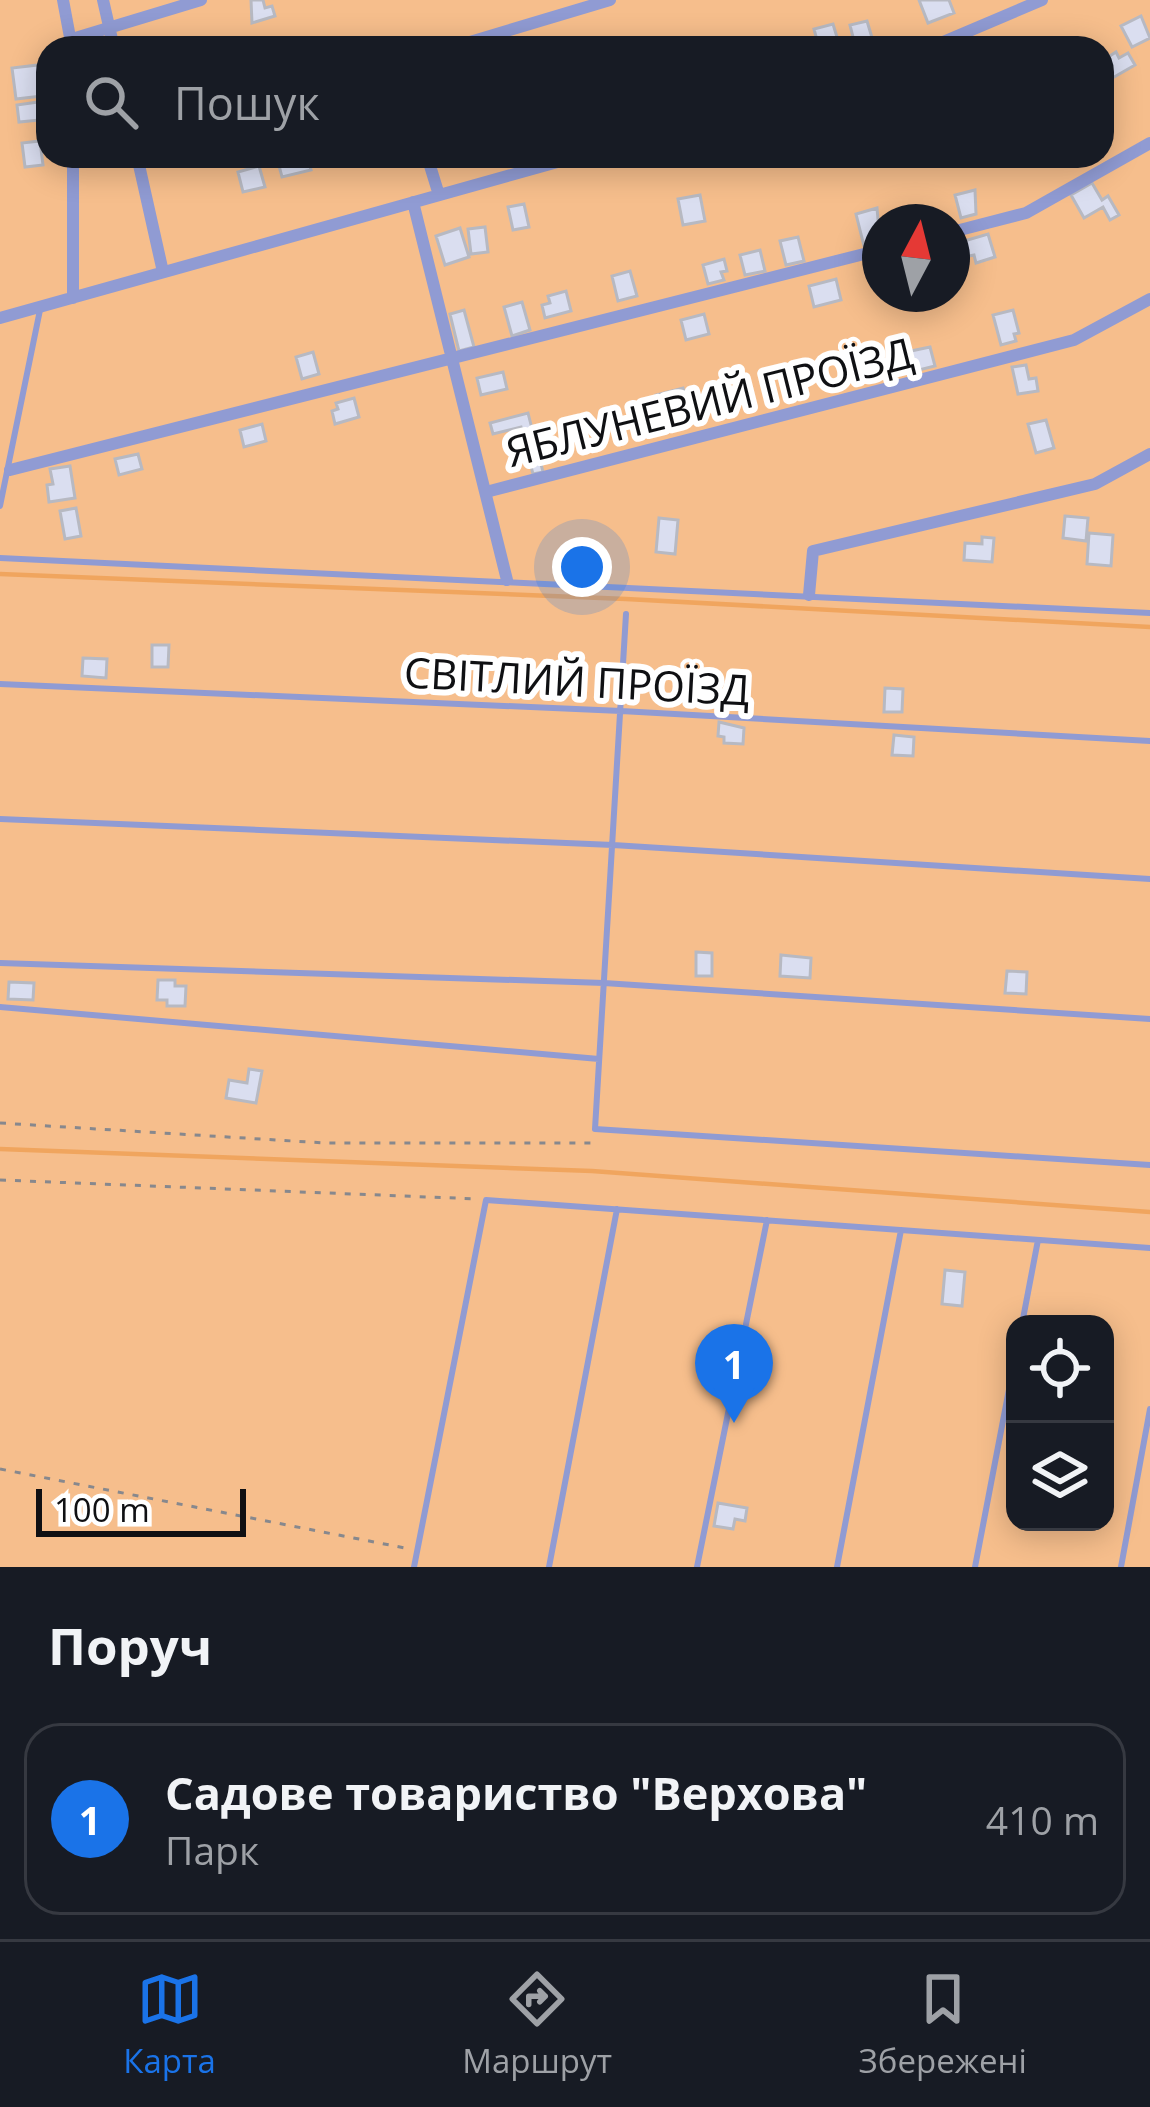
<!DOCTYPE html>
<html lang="uk">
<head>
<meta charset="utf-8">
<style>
	body { margin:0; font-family:"Open Sans",sans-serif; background:#20242c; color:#f1f3f6 }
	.controls { position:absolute; right:36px; bottom:36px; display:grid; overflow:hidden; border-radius:24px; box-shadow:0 6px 30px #0003 }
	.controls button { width:108px; height:108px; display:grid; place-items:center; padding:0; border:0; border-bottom:3px solid #363941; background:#171b24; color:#f1f3f6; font:60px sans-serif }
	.compass { position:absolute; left:862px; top:204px; width:108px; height:108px; border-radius:50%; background:#171b24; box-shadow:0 6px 30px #0003; rotate:7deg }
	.scale { position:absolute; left:36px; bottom:30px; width:210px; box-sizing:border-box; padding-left:12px; border:6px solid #0f1013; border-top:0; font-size:33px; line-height:42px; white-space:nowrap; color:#0f1013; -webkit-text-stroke:9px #fff; paint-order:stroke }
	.you { position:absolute; left:582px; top:567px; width:42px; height:42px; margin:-30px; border:9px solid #fff; border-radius:50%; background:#1a73e8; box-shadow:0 0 0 18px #1a73e833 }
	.badge { display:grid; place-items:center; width:78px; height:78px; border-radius:50%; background:#1a73e8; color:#fff; font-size:39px; font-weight:700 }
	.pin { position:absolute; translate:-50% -99px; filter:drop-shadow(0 3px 6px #0008) }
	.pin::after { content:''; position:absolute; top:63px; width:42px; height:36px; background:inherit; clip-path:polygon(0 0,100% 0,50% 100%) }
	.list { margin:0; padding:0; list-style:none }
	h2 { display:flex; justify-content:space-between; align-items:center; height:156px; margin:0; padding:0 48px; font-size:51px }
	h2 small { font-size:39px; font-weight:400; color:#9ea1a6 }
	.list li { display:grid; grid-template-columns:78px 1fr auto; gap:36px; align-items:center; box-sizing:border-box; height:192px; margin:0 24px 24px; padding:0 24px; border:3px solid #363941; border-radius:36px }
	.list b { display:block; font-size:45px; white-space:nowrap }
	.list p { margin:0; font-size:39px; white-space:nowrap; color:#9ea1a6 }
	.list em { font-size:39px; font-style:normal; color:#9ea1a6 }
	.icon { flex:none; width:66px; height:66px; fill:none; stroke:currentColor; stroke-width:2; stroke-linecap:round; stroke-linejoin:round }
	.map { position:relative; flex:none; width:1150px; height:1567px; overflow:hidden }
	.search { position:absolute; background:#171b24; box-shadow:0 6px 30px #0003; left:36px; right:36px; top:36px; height:132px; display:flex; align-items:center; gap:30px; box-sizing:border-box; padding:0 42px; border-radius:36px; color:#9ea1a6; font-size:45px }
	.sheet { height:372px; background:#171b24 }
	nav { display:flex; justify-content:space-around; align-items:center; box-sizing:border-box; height:168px; border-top:3px solid #363941; background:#171b24; font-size:33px; color:#9ea1a6 }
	nav a { display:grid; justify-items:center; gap:6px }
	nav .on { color:#1a73e8 }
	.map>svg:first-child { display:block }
	.green { fill:#f6be8c; fill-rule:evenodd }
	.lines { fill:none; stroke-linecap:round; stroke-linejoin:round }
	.stream { stroke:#f0a55e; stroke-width:4.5 }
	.building { fill:#dadef0; stroke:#b7b9c2; stroke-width:3 }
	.path { stroke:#87888d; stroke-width:3; stroke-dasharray:6 9; stroke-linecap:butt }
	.lane { stroke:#909bd3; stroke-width:6 }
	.street { stroke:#909bd3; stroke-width:12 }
	.labels { text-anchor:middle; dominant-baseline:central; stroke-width:12; stroke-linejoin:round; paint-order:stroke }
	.street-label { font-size:42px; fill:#0f1013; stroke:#fff }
</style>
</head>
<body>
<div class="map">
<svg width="1150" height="1567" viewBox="0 0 1150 1567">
	<rect width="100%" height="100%" fill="#f4f6fd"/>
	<path class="green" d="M 0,0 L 1150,0 L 1150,1567 L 0,1567 ZM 48,48 L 1102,48 L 1102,156 L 48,156 ZM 880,222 L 952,222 L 952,294 L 880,294 ZM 1015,1324 L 1105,1324 L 1105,1522 L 1015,1522 Z"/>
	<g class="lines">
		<path class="stream" d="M 0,574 L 626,599 L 1150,627
			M 0,1149 L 592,1171 L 1150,1212"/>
	</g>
	<path class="building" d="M 251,0 L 263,0 L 265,8 L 272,6 L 275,16 L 252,23 Z
		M 919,0 L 949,0 L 954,13 L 928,23 Z
		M 1141,16 L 1150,38 L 1132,47 L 1121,26 Z
		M 867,21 L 873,41 L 855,45 L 850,25 Z
		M 833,24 L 840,47 L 819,48 L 814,29 Z
		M 1116,52 L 1119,58 L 1128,53 L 1135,65 L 1102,84 L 1102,61 Z
		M 38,65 L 42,96 L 16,99 L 12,68 Z
		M 38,102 L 40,120 L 19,122 L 17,105 Z
		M 40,141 L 43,165 L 25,167 L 22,143 Z
		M 307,156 L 311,170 L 282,177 L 278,162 Z
		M 259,166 L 265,187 L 243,192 L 238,172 Z
		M 1092,183 L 1102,200 L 1108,196 L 1119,215 L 1110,220 L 1103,207 L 1084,218 L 1071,195 Z
		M 975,190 L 976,214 L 961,218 L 955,195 Z
		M 700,195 L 705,221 L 683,225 L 678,199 Z
		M 524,204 L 529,227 L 513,230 L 508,207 Z
		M 877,208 L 880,242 L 864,246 L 856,214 Z
		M 485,227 L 488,252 L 471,254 L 468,229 Z
		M 460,228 L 469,257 L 445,265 L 436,236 Z
		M 988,234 L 995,257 L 976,263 L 974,255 L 969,256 L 964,241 Z
		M 798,237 L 804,261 L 786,265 L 780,241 Z
		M 760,250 L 765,271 L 745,275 L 740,255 Z
		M 724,259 L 727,271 L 721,272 L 724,280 L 708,284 L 703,265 Z
		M 630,271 L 637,296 L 618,301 L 612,276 Z
		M 836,279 L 841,300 L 814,307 L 809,286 Z
		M 566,291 L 571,311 L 545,318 L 542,305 L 550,303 L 548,296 Z
		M 522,302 L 530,330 L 512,336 L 504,307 Z
		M 464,310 L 474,347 L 459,351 L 450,314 Z
		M 1013,310 L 1019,333 L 1014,334 L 1016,341 L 1001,345 L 993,315 Z
		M 704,314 L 709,334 L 686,340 L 681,320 Z
		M 930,347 L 935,366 L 915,371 L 911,351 Z
		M 313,352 L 319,374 L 302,379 L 296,357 Z
		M 1026,365 L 1029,379 L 1036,378 L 1038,391 L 1018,394 L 1012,367 Z
		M 503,372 L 507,389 L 481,395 L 477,378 Z
		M 683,388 L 688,407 L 661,414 L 656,395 Z
		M 354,398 L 359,417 L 335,424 L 332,411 L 338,409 L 336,403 Z
		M 645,405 L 652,434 L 635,437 L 628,409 Z
		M 528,413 L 543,472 L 533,474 L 521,427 L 493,434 L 490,423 Z
		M 1046,420 L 1054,448 L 1036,453 L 1028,424 Z
		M 262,424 L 266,441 L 244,447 L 240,430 Z
		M 138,454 L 142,469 L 119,475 L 115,459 Z
		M 70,466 L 75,498 L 49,502 L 47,485 L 53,484 L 50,469 Z
		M 76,508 L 81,536 L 65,539 L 60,511 Z
		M 1065,516 L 1088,518 L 1086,541 L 1063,538 Z
		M 659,518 L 678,520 L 675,554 L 656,552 Z
		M 1089,533 L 1113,535 L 1111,566 L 1087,564 Z
		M 982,537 L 994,538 L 992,562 L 964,560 L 965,543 L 982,544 Z
		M 152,645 L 169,645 L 168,667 L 152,667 Z
		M 83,658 L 107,659 L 106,678 L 82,676 Z
		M 885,688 L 903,689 L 902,712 L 884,712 Z
		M 719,722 L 744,728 L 743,744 L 724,743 L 724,737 L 718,736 Z
		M 894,735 L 914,737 L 913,756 L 892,755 Z
		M 696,952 L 712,953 L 712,976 L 696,976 Z
		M 781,955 L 811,958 L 810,978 L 780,976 Z
		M 1007,971 L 1027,972 L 1026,994 L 1005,993 Z
		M 158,980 L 175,980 L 175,986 L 186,986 L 185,1006 L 167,1006 L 167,1000 L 157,1000 Z
		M 9,982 L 34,983 L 33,1000 L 8,999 Z
		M 249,1069 L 262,1071 L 256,1103 L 226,1098 L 229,1080 L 247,1083 Z
		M 945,1270 L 965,1272 L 962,1306 L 942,1304 Z
		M 718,1503 L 747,1508 L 745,1521 L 735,1519 L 733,1529 L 714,1526 Z"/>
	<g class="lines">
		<path class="path" d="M 0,1123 L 325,1143 L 593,1143 L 594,1138
			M 0,1180 L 479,1199
			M 0,1469 L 410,1549"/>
		<path class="lane" d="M 0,506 L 40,310
			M 0,558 L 1150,613
			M 626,614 L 595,1129 L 1150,1165
			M 0,684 L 621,711 L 1150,741
			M 0,819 L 613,845 L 1150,879
			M 0,963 L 604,983 L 1150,1019
			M 0,1007 L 599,1059
			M 1022,1324 L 1038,1240
			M 414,1567 L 486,1200 L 1150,1248
			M 549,1567 L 617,1209
			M 697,1567 L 767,1220
			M 837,1567 L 901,1230
			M 975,1567 L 1015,1358
			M 1121,1567 L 1150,1409"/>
		<path class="street" d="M 63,0 L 72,48
			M 103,0 L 114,48
			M 72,39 L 201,0
			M 450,48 L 610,0
			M 929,48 L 1042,0
			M 73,156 L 73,298
			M 137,156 L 163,272
			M 427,156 L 439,195
			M 413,202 L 507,580
			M 952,232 L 1026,213 L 1150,143
			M 0,318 L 579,156
			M 10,470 L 880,250
			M 486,492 L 1074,340 L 1150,299
			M 809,595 L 813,551 L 1095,484 L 1150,454"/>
	</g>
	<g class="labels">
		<g class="street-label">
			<text transform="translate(709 401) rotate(-14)">ЯБЛУНЕВИЙ ПРОЇЗД</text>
			<text transform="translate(577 680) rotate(3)">СВІТЛИЙ ПРОЇЗД</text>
		</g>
	</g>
</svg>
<div class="controls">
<button><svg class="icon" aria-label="locate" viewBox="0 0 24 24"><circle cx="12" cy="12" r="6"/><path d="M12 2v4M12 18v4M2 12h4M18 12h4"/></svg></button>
<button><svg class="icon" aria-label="layers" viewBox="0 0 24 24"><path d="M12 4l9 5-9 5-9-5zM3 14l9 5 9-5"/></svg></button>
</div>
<svg class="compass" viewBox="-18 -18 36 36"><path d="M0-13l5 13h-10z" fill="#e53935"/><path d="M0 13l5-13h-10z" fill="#9ea1a6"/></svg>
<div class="scale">100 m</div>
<div class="you"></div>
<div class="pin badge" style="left:734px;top:1423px">1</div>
<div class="search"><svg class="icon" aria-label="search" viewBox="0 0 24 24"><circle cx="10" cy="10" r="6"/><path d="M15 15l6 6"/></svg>Пошук</div>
</div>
<section class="sheet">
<h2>Поруч<small></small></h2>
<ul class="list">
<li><span class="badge">1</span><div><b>Садове товариство &quot;Верхова&quot;</b><p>Парк</p></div><em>410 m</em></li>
</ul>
</section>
<nav>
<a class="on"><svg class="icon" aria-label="map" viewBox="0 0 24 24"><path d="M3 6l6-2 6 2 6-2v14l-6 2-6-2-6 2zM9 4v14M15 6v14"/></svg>Карта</a>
<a><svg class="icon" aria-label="directions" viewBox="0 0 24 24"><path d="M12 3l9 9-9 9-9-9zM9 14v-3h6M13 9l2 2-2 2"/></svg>Маршрут</a>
<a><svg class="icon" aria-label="saved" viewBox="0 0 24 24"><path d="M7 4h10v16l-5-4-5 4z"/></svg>Збережені</a>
</nav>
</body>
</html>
